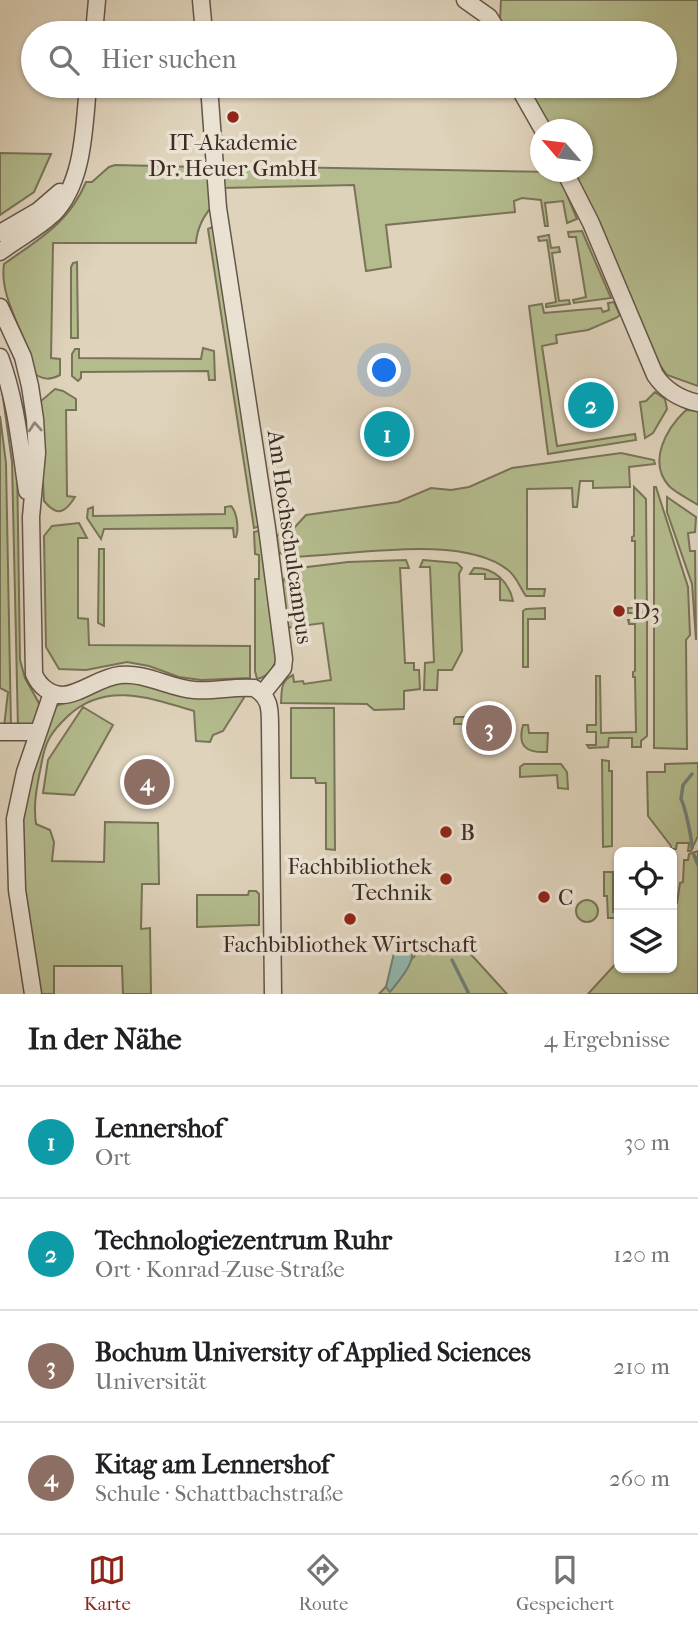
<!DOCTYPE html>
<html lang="de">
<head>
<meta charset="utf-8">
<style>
	body { margin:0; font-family:"IM FELL French Canon",serif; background:#f2f2f2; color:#202124 }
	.controls { position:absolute; right:21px; bottom:21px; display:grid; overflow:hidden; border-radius:10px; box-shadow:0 2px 5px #0004 }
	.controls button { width:63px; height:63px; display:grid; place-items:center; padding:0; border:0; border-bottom:2px solid #e0e0e0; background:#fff; color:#202124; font:35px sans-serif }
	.compass { position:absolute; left:530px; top:119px; width:63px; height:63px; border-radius:50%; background:#fff; box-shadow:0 2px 5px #0004; rotate:298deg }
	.you { position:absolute; left:385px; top:371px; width:24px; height:24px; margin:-18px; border:5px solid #fff; border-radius:50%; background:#1a73e8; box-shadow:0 0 0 10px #1a73e833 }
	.badge { display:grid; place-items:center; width:46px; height:46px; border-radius:50%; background:#8f2418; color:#fff; font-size:23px; font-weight:700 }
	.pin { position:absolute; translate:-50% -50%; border:4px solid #fff; box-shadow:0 2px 7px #0006 }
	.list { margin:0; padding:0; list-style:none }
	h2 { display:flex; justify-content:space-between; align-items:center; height:91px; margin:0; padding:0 28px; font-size:30px }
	h2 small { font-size:23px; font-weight:400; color:#757577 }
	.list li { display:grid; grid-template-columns:46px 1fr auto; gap:21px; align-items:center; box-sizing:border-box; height:112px; padding:0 28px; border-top:2px solid #e0e0e0 }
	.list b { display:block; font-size:26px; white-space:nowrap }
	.list p { margin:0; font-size:23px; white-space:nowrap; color:#757577 }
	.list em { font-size:23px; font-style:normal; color:#757577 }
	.icon { flex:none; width:38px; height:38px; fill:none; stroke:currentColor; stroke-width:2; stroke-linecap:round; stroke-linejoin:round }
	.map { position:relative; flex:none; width:698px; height:994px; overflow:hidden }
	.search { position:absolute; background:#fff; box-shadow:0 2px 5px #0004; left:21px; right:21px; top:21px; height:77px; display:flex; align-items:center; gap:18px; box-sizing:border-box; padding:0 24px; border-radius:38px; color:#757577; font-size:26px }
	.sheet { height:539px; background:#fff }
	nav { display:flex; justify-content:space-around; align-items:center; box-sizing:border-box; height:98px; border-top:2px solid #e0e0e0; background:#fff; font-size:19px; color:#757577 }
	nav a { display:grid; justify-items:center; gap:4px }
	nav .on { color:#8f2418 }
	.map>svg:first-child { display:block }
	.green { fill:#b4bc8e; stroke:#797458; stroke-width:2 }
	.water { fill:#93b8b1; stroke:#718078; stroke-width:2 }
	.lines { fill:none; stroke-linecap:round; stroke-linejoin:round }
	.stream { stroke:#718078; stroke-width:3.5 }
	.minor-casing { stroke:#665649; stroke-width:19 }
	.minor { stroke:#eae2d3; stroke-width:16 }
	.oneway { stroke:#94877b }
	.poi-dot { fill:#8f2418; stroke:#eae2d3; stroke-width:2.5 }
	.labels { text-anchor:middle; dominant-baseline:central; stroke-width:7; stroke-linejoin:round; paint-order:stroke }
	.poi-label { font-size:23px; fill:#3e2c23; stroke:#eae2d3; text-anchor:start }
	.street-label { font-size:23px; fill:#3e2c23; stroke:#eae2d3 }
</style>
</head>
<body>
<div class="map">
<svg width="698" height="994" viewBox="0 0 698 994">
	<rect width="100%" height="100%" fill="#dfd3bb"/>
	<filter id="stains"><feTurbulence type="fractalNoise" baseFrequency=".00286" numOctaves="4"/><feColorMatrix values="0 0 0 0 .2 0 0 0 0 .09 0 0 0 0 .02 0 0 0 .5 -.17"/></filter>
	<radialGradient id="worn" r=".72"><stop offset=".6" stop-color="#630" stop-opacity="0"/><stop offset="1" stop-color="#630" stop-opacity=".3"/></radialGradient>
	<path class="green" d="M 501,0 L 698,0 L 698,386 L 667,375 L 657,361 L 571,172 L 582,172 L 582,130 L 549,129 L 525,86 L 665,86 L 665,33 L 505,33 L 500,19 Z
		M 0,153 L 51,154 L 34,192 L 0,215 Z
		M 115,165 L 199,167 L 199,176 L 205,176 L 210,180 L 214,204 C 204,215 197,228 196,243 L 53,243 L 51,358 L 60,359 L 60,375 C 50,380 44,380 35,374 C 30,364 29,352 25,342 C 15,317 0,290 4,264 C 39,239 69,223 86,182 L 92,182 L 109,167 Z
		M 222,166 L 555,172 L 558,173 L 577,219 L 567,223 L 563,201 L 545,203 L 548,226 L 545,226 L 541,200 L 522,198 L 514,201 L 515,212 L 386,225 L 391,267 L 366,271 L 354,185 L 222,188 Z
		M 212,227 L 216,228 L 261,526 L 254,528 L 208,229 Z
		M 582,231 L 611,298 L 574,303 L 573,300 L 586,297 L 576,237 L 569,237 L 568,232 Z
		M 549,235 L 551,248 L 559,247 L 560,252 L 552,253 L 559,301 L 569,300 L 570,304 L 546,307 L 546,304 L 556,302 L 547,240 L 539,241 L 538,237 Z
		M 77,262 L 78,338 L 71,338 L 71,267 L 73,263 Z
		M 614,302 L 620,315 L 616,318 L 588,330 L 556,335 L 557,343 L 542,346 L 557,446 L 635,434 L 636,440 L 548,454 L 529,306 L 542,304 L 544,313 L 601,308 L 603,312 L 609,310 L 608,303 Z
		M 203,348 L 214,351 L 215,380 L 209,380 L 208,371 L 81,372 L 81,378 L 78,381 L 72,376 L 72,354 L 75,349 L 79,349 L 79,358 L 201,359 Z
		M 0,376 L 17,461 L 20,660 L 25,678 L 40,705 L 35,724 L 18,728 L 12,462 Z
		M 55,389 L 63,391 L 76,399 L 76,410 L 66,410 L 67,496 L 75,497 C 65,513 57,517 44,501 L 39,409 L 41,401 Z
		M 655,392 L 665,399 L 667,409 L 653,433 L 645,438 L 640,402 L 646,401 Z
		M 686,410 L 698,411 L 698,505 C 689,499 676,493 669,486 C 647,461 667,428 686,410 Z
		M 0,416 L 6,463 L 11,727 L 4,727 L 8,692 L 0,688 Z
		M 621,453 L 654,460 L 655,464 L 629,467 L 630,487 L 593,488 L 593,481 L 580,481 L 577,507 L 573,507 L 572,488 L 527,489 L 527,589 L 545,589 L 544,596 L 526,596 C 520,588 517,577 508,570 C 461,532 344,557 288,557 L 278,552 L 274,540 L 281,532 L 293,529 L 306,515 L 398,502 L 431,488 L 451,490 L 469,487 L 512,468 Z
		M 634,487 L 646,499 L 647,613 L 628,613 L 628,608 L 635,608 L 635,541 L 632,541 L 632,537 L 634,536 Z
		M 654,487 L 656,487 L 688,587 L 690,635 L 686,640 L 687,749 L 654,748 Z
		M 667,497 L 696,517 L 695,532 L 688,533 L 690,551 L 695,551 L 696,640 L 692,584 L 667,512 Z
		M 231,506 C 237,512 239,529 236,537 L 234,537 L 233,528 L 104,529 L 101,539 L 87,518 L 88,509 L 93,507 L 93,516 L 225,514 L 225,507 Z
		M 79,523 L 87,538 L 78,538 L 78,618 L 88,619 L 89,645 L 250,646 L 250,678 L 201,680 L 179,677 L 149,666 L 127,662 L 86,670 L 59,669 L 46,647 L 44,536 L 52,526 Z
		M 262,530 L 278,655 C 274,667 270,676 257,679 L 255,671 L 255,579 L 259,579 L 259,555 L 255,554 L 254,532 Z
		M 99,549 L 104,549 L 104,626 L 98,623 Z
		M 406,560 L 409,568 L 400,568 L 405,663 L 414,663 L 414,670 L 419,670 L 420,689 L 404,691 L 404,709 L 374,710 L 367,704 L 281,703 C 282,690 280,681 293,675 L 294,682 L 303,681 L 304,684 L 331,680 L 323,623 L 286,628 C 282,604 274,588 291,569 L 348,562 Z
		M 423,560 L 457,563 L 462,568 L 459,574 L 462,651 L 452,670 L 438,670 L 437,690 L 424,690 L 425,663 L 434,662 L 430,567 L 420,567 Z
		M 474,568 C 494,567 509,582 513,601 L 500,600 L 500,579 L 485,579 L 485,574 L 470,574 Z
		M 545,608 L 545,619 L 528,619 L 528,667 L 523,667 L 523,611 L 526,609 Z
		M 628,620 L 647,620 L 647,736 L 641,741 L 641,747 L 632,747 L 632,738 L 609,738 L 608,747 L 589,748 L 587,745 L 596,745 L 596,732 L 587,732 L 587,725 L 596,725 L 596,676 L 600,676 L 601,733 L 636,732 L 635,677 L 633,677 L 633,672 L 635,671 L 635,624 L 629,624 Z
		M 118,682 L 136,682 L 245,696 L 223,731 L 213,735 L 210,742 L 196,741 L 194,711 C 151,698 105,681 68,716 C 50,733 45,742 41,766 C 37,786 33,804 36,824 L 50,830 L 54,842 L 52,861 L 104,862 L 105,822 L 158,823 L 159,884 L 142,884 L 141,929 L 150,928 L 151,994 L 123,994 L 122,966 L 54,966 L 54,994 L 38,994 C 30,937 18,879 22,821 C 25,783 39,747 51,711 L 56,706 Z
		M 83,707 L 113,725 L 74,795 L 43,793 L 48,760 Z
		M 291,708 L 334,708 L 335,850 L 326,849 L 326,783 L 316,783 L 315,778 L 291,778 Z
		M 456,717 L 502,717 L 508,724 L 508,736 L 499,736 L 499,724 L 454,724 L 454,719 Z
		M 523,725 L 528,725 L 529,733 L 548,733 L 547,752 C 527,753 517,747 523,725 Z
		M 602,760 L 609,761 L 609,771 L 612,771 L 612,846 L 603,847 Z
		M 698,763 L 698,836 L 691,851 L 688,851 L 689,843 L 677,843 L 676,849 L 671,849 L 671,846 L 648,816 L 647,772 L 665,772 L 665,764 Z
		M 524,764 L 561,764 L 567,772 L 568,789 L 558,788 L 557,775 L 520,777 L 520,767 Z
		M 698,851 L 698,994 L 588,994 L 619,960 L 619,968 L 672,968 L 672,912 L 675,903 L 677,903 L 680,883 L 683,882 L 684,860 L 688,860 L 689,854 Z
		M 604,872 L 613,872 L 613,912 L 619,912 L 619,918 L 608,918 L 607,896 L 604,896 Z
		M 249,891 L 256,891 L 259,894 L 259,925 L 197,927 L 197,895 L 248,895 Z
		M576 911a11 11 0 1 1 22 0a11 11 0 1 1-22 0Z
		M 423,947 L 467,950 L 507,994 L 379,994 Z"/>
	<path class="water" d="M 407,940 C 422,957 401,978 390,992 L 386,987 L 394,953 L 401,941 Z"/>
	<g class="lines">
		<path class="stream" d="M 692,848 C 692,839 685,806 681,799 L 683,785 L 692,774
			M 694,855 L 698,865
			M 452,960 L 469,994"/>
		<g class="minor-casing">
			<path id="minor" d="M 201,0 L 204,33
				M 465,0 L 489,17 L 499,33
				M 94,33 L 97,0
				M 209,86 L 218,208 L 267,528 L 284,659 L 283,668 L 263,693
				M 518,86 L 543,130
				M 565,172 L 591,223 L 655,375 C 665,390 680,399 698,403
				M 0,233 L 38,211 L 60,192
				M 0,252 C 17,239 37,229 53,214 C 84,183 84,127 88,86
				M 0,307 L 23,357 L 30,386 L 35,419 L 37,453 L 31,517 L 34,674 C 39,686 50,695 63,695 C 81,694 100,677 120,675 C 145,672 169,688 194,690 C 214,692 234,686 254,688 C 270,697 270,708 270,725 L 273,994
				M 0,357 C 16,400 20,445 27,491
				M 0,732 L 38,732
				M 33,994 L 17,890 L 15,819 L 25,772 L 52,693"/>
		</g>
		<use href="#minor" class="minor"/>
	</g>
	<defs><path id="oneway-chevron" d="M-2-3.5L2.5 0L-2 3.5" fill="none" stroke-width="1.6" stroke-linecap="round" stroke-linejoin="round" transform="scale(1.75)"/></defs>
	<use class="oneway" href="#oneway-chevron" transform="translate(35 427) rotate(-94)"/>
	<g class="poi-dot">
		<circle cx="233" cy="117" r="7"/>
		<circle cx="619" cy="611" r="7"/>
		<circle cx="446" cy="832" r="7"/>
		<circle cx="446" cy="879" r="7"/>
		<circle cx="544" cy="897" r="7"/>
		<circle cx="350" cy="919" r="7"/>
	</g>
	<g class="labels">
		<g class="poi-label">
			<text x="233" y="142" text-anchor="middle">IT-Akademie<tspan x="233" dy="26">Dr. Heuer GmbH</tspan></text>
			<text x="633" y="611">D3</text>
			<text x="460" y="832">B</text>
			<text x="432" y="866" text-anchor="end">Fachbibliothek<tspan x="432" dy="26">Technik</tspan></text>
			<text x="558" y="897">C</text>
			<text x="350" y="944" text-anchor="middle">Fachbibliothek Wirtschaft</text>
		</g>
		<g class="street-label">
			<text transform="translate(290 537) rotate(82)">Am Hochschulcampus</text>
		</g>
	</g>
	<rect width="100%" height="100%" filter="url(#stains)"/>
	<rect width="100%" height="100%" fill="url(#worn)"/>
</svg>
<div class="controls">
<button><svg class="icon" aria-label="locate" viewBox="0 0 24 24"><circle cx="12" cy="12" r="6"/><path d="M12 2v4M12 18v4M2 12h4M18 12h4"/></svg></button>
<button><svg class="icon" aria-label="layers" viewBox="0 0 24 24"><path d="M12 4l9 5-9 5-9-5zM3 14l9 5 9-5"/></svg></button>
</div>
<svg class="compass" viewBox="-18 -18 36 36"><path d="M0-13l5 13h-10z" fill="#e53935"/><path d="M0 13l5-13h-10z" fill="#757577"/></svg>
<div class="you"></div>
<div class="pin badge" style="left:387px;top:434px;background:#0f9aa8">1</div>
<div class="pin badge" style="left:591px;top:405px;background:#0f9aa8">2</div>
<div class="pin badge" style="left:489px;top:728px;background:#8d6e63">3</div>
<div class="pin badge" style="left:147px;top:782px;background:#8d6e63">4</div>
<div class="search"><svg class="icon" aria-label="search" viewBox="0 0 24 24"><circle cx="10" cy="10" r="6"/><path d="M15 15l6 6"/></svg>Hier suchen</div>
</div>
<section class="sheet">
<h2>In der Nähe<small>4 Ergebnisse</small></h2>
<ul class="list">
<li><span class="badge" style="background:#0f9aa8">1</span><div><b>Lennershof</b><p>Ort</p></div><em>30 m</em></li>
<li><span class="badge" style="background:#0f9aa8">2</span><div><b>Technologiezentrum Ruhr</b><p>Ort · Konrad-Zuse-Straße</p></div><em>120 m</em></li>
<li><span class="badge" style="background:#8d6e63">3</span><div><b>Bochum University of Applied Sciences</b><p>Universität</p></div><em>210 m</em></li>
<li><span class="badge" style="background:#8d6e63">4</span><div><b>Kitag am Lennershof</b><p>Schule · Schattbachstraße</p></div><em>260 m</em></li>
</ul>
</section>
<nav>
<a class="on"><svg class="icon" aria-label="map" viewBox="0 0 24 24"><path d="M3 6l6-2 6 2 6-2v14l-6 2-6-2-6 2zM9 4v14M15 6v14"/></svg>Karte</a>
<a><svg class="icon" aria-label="directions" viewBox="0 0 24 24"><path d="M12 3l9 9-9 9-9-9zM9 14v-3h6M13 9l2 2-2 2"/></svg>Route</a>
<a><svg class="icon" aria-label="saved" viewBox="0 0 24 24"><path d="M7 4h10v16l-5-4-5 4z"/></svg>Gespeichert</a>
</nav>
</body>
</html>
